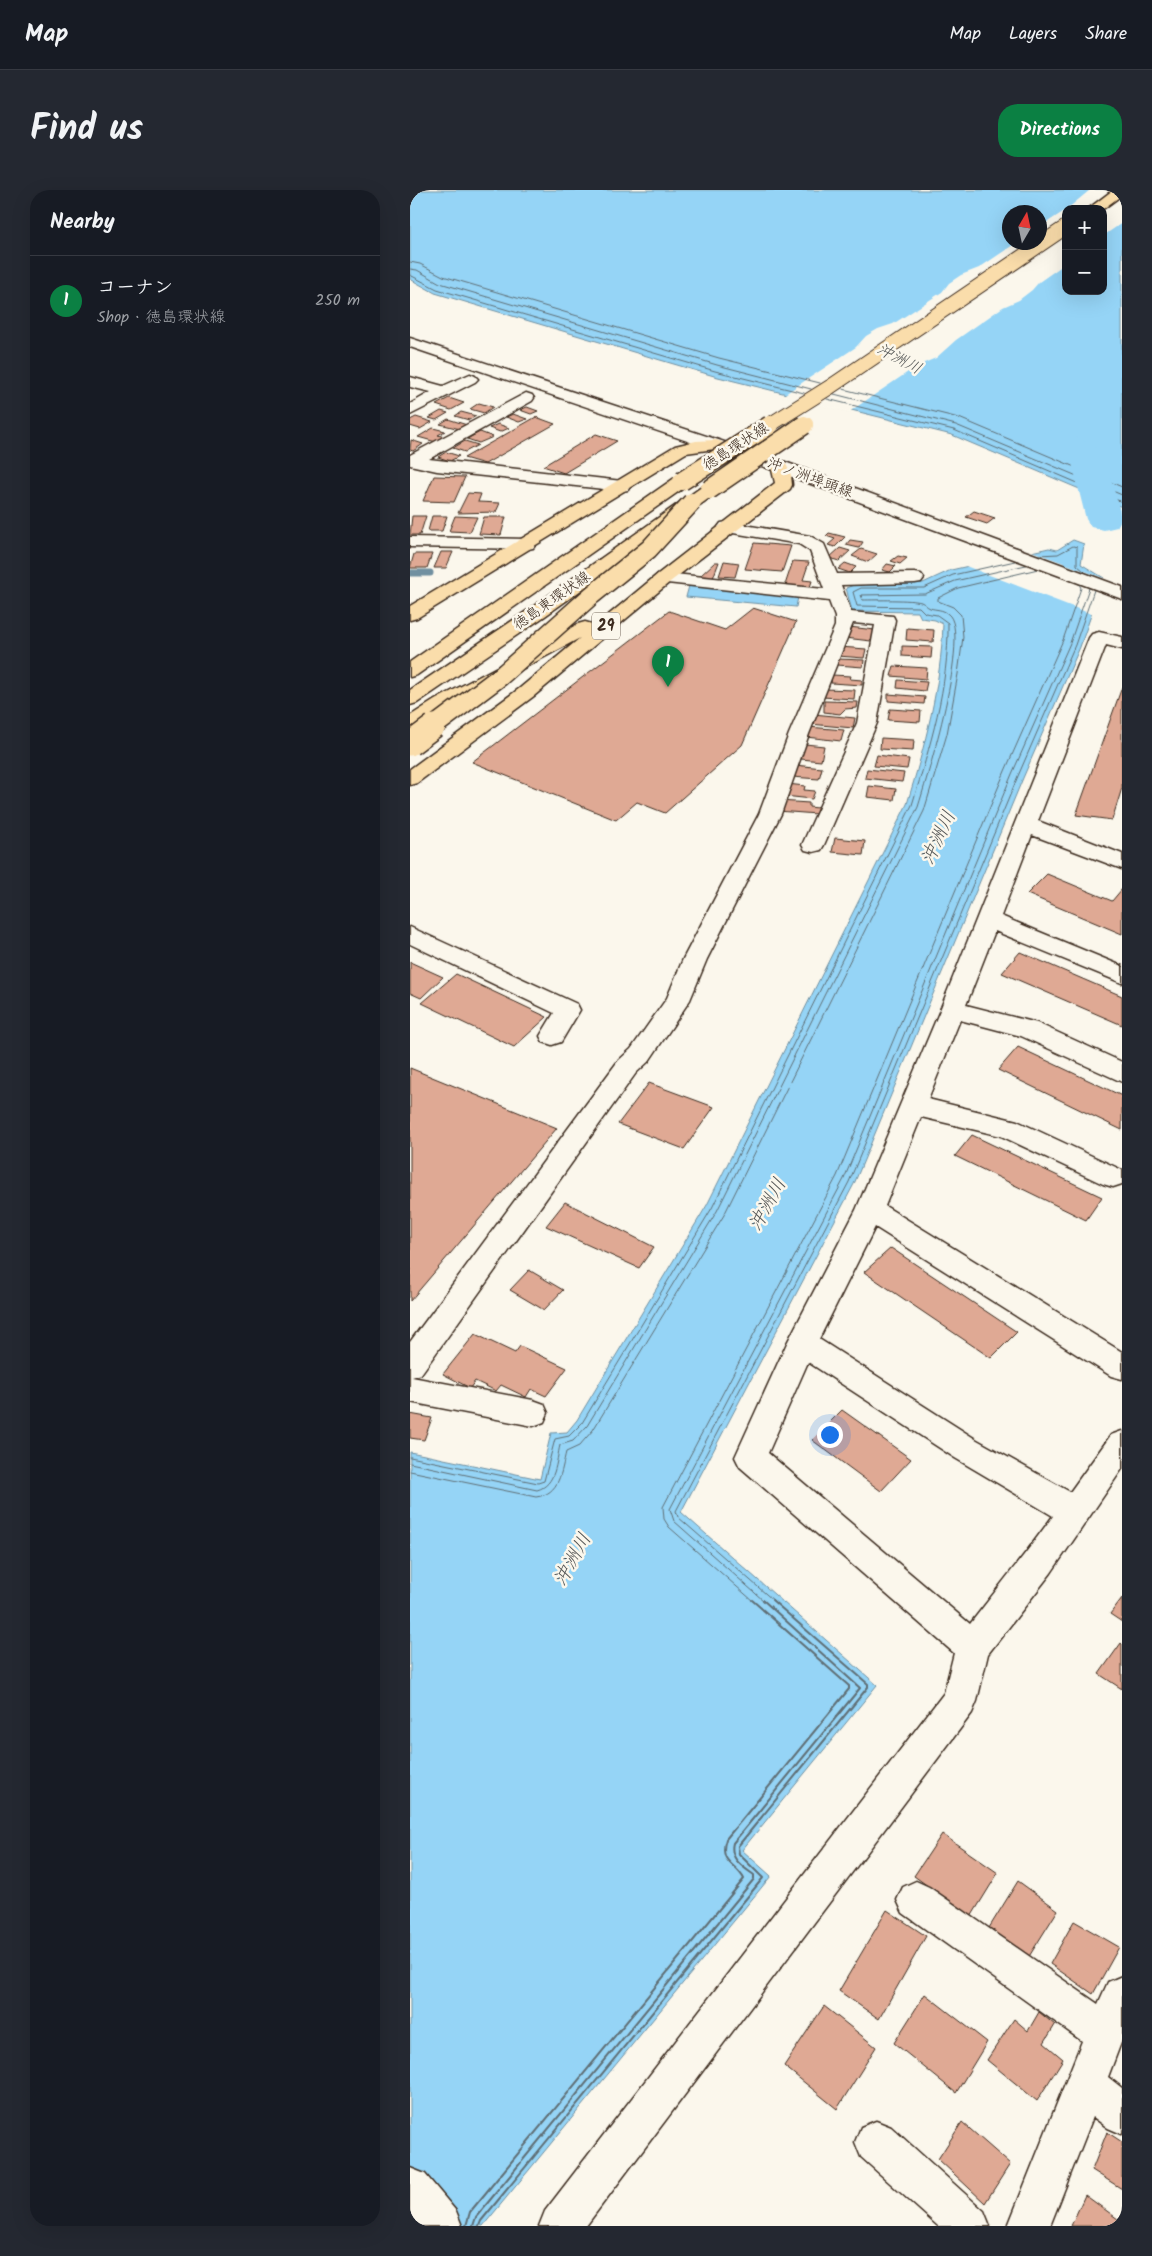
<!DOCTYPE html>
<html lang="en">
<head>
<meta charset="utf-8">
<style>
	body { margin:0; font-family:Kalam,"Klee One",sans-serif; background:#242831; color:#f1f3f6 }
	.controls { position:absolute; right:15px; top:15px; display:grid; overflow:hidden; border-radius:10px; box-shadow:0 5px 20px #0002 }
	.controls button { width:45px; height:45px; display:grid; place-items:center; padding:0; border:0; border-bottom:1px solid #363941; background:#171b24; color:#f1f3f6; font:25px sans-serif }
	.compass { position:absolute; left:592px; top:15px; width:45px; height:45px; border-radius:50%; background:#171b24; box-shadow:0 5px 20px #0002; rotate:9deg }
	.you { position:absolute; left:419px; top:1244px; width:18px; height:18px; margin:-12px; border:4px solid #fff; border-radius:50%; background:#1a73e8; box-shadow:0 0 0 8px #1a73e833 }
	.badge { display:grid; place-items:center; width:32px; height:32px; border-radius:50%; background:#0b8043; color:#fff; font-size:16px; font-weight:700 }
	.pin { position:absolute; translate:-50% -41px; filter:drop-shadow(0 1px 2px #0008) }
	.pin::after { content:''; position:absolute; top:26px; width:18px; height:15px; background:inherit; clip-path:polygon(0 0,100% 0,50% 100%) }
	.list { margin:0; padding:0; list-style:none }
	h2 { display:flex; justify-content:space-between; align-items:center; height:65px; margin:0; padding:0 20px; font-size:21px }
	h2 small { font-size:16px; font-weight:400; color:#9ea1a6 }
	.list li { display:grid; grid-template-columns:32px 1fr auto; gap:15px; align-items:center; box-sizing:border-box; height:90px; padding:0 20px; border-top:1px solid #363941 }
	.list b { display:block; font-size:19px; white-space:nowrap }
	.list p { margin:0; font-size:16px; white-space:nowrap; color:#9ea1a6 }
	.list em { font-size:16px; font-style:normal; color:#9ea1a6 }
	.map { position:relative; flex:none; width:712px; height:2036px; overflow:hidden; border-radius:20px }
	header { display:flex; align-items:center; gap:30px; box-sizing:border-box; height:70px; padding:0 25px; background:#171b24; border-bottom:1px solid #363941 }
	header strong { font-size:24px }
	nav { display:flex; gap:28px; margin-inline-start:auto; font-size:18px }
	.intro { display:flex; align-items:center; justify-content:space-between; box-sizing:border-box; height:120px; padding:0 30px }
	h1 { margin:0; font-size:35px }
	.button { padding:12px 22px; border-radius:20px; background:#0b8043; color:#fff; font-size:18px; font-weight:700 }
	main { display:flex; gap:30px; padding:0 30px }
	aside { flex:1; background:#171b24; border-radius:20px; box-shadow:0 5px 20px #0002 }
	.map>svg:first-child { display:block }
	.water { fill:#95d4f6; stroke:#7190a0; fill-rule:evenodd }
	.pier { fill:#fbf7ec }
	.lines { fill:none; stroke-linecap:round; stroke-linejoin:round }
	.shore-far1 { stroke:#5f6e74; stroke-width:1 }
	.shore { stroke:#5f6e74; stroke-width:2 }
	.stream { stroke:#7190a0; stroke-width:7 }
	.river { fill:#95d4f6; fill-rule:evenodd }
	.building { fill:#dfa994; stroke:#3b2a1e }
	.street-casing { stroke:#3b2a1e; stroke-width:3 }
	.secondary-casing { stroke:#3b2a1e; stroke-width:3 }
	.primary-casing { stroke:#3b2a1e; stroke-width:3 }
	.street { fill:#fbf7ec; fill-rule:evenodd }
	.secondary { fill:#fbf7ec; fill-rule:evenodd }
	.primary { fill:#faddab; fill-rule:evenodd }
	.primary-bridge-far2-casing { stroke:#3b2a1e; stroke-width:16; stroke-linecap:butt }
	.primary-bridge-far1-casing { stroke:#3b2a1e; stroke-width:21; stroke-linecap:butt }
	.primary-bridge-casing { stroke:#3b2a1e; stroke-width:26; stroke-linecap:butt }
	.primary-bridge-far2 { stroke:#faddab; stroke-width:14 }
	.primary-bridge-far1 { stroke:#faddab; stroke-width:18 }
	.primary-bridge { stroke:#faddab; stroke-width:23 }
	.labels { text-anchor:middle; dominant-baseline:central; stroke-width:5; stroke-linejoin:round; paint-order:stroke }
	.far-street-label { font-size:15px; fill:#3b2a1e; stroke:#fbf7ec }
	.far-water-label { font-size:16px; font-style:italic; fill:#525454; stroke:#fbf7ec }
	.shield { fill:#fbf7ec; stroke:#75685c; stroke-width:1 }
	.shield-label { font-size:16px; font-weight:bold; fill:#3b2a1e }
	.water-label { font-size:19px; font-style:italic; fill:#525454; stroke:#fbf7ec }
</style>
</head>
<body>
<header>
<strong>Map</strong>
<nav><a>Map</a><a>Layers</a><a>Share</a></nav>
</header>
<div class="intro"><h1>Find us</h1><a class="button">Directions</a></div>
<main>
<aside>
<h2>Nearby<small></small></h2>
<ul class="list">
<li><span class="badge">1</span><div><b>コーナン</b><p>Shop · 徳島環状線</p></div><em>250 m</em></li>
</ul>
</aside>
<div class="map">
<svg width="712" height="2036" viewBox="0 0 712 2036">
	<rect width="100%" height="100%" fill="#fbf7ec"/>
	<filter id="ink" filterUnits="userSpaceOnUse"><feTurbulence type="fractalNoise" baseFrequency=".02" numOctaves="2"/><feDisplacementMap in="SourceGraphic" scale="10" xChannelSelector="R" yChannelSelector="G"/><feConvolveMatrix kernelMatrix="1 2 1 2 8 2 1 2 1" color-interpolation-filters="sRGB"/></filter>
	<g filter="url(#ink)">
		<path class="water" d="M 0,0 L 712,0 L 712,317 L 542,245 L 304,186 L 25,103 L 0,89 ZM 656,19 L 693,19 L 693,101 L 656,101 ZM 600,22 L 630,22 L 630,52 L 600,52 Z
			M 663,350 L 674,354 L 671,374 L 694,388 L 670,457 L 613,588 L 444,994 L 271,1322 L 467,1495 L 332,1660 L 361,1686 L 73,2036 L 0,2036 L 0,1262 L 130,1289 L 141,1243 L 157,1242 L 167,1230 L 297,1015 L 497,614 C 515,555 531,496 533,434 L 525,430 L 511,428 L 508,422 L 442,421 L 436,398 L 449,393 L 513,393 L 541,380 L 639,358 L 647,360 Z
			M 279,396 L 388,407 L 386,417 L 276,407 Z"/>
		<path class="pier" d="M 680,0 L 712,0 L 712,33 L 693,46 L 693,19 L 657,19 Z
			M 656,20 L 656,73 L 629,92 L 622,100 L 609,110 L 593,117 L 546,150 L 526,168 L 507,176 L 439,222 L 372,206 L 446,157 L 456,146 L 468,139 L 483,134 L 532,102 L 539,93 L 551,85 L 569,78 L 606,53 L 630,52 L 630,37 Z
			M 619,360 L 696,389 L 684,425 L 553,375 Z"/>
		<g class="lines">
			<path class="shore-far1" d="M 0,72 L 10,74 L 33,86 L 309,168 L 410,193
				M 0,79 L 7,80 L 30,93 L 307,175 L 401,199
				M 0,85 L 27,99 L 305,181 L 394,203
				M 433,199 L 549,228 L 712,297
				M 424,204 L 546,235 L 712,305
				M 417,209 L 544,240 L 712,312
				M 629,365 L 648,364 L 663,356 L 667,357 L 667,375 L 675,382
				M 0,1267 L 128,1293 L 134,1291 L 145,1249 L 159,1246 L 172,1233 L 302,1018 L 502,615 C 520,556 539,496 538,433 L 527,425 L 515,423 L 509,417 L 447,416 L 443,402 L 451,398 L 514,398 L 543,385 L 605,371
				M 0,1273 L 127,1300 C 146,1295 146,1272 150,1255 L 163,1251 L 177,1236 L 307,1021 L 508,617 C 517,588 562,442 538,424 C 533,419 526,420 520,418 C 517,417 514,413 511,412 C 500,409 466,410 453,410 L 451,405 L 515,404 L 545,391 L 616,375
				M 0,1281 L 126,1307 C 150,1304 151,1282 156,1262 L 169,1256 L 183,1240 L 314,1025 L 514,621 L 537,544 L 548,484 L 553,447 L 551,425 L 543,417 L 528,411 L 528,408 L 548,398 L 628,379
				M 343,1411 L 259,1337 L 254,1329 L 253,1317 L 427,986 L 595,581 L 653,450 L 671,398 L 669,394
				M 354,1411 L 264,1331 L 260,1319 L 434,989 L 602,584 L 660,453 L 679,398
				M 364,1411 L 268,1327 L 266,1321 L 439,992 L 608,586 L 665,455 L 684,400"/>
			<path class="shore" d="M 56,2036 L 60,2022 L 334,1689 C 326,1673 308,1673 316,1649 L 439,1499 L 439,1496 L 342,1410
				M 63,2036 L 66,2027 L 344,1689 L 344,1685 C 333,1677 319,1669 323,1653 L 450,1498 L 353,1410
				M 69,2036 L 71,2031 L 353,1688 L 329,1664 L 328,1656 L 458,1497 L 458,1494 L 362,1410"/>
			<path class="stream" d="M 0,383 L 20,383"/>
			<path class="river" d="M 644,240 C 661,244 685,253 695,268 L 712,328 L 707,337 L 694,340 L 681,337 L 676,329 L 662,273 L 632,257 L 627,250 L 632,243 Z"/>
		</g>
		<path class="building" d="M 39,208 L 54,213 L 41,220 L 26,215 Z
			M 69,213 L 83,217 L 74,223 L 60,219 Z
			M 117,217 L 128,221 L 121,224 L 110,220 Z
			M 31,221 L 38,223 L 26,230 L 19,228 Z
			M 51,222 L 66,226 L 59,230 L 45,226 Z
			M 103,224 L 117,229 L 109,232 L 96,227 Z
			M 6,227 L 22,232 L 10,239 L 0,236 L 0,230 Z
			M 126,227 L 145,234 L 75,274 L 54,268 Z
			M 38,229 L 57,235 L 50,239 L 30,234 Z
			M 88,234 L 99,238 L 90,242 L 79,238 Z
			M 23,238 L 35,241 L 28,245 L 35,247 L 26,252 L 8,247 Z
			M 70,242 L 83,247 L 69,253 L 57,249 Z
			M 186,244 L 207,251 L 154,283 L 133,276 Z
			M 1,250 L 13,254 L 3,261 L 0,260 Z
			M 55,251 L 68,255 L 55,262 L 43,258 Z
			M 36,262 L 49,266 L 40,271 L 28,267 Z
			M 24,286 L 55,287 L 44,312 L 13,311 Z
			M 58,303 L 71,304 L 68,312 L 90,313 L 86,322 L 48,323 Z
			M 564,321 L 585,328 L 577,334 L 556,327 Z
			M 2,326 L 16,326 L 10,345 L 0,345 Z
			M 22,326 L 37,326 L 32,341 L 18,341 Z
			M 45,326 L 67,327 L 60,342 L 39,341 Z
			M 74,327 L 96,327 L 91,345 L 69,344 Z
			M 419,343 L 435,347 L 425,357 L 418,355 L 425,349 L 416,346 Z
			M 440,350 L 453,352 L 449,358 L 436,355 Z
			M 344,353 L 381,356 L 372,382 L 335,379 Z
			M 430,358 L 440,361 L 429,371 L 419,368 Z
			M 451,359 L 467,364 L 458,372 L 442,366 Z
			M 31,362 L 43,362 L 36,378 L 24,378 Z
			M 4,364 L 22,364 L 17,378 L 0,378 Z
			M 488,366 L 497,368 L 490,374 L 481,371 Z
			M 314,371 L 329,373 L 325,387 L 309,386 Z
			M 383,371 L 399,372 L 393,390 L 402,391 L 400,397 L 375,395 Z
			M 305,372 L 309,372 L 303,388 L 290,386 Z
			M 435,373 L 446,377 L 440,383 L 428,379 Z
			M 477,374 L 486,376 L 480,382 L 472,380 Z
			M 343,418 L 386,432 L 332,555 L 255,623 L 227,612 L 206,630 L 62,572 L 259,421 L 315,440 Z
			M 439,437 L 465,440 L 461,451 L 435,448 Z
			M 497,438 L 524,440 L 523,452 L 496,450 Z
			M 492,456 L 522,457 L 521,468 L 492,466 Z
			M 430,457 L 456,459 L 454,468 L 428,466 Z
			M 428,469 L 454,470 L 453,477 L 427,475 Z
			M 484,476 L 517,478 L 516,489 L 481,486 Z
			M 422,485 L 441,486 L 440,489 L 452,490 L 452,495 L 421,493 Z
			M 488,490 L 517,492 L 515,501 L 487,498 Z
			M 712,497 L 712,598 L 702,630 L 666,625 Z
			M 413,499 L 445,500 L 444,509 L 412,507 Z
			M 478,504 L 515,507 L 514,514 L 478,511 Z
			M 414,511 L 448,512 L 447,518 L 435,519 L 430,524 L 414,522 Z
			M 480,519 L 511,521 L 510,532 L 478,530 Z
			M 403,524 L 445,528 L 443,538 L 400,534 Z
			M 398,537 L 434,540 L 431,551 L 396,547 Z
			M 471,548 L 504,550 L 503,561 L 470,559 Z
			M 395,554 L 414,556 L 411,571 L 391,569 Z
			M 467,565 L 499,569 L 497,579 L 464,576 Z
			M 385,575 L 412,578 L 409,589 L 382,587 Z
			M 457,579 L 494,583 L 492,592 L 455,588 Z
			M 377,594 L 395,596 L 394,600 L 405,601 L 402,609 L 374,606 Z
			M 459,596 L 486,599 L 484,610 L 457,607 Z
			M 369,611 L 399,613 L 399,617 L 408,618 L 407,624 L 367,621 Z
			M 425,648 L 455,651 L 453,665 L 422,662 Z
			M 637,684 L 702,711 L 712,699 L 712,744 L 617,704 Z
			M 610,762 L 712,806 L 712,835 L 592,783 Z
			M 0,772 L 33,787 L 11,808 L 0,803 Z
			M 46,784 L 137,827 L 104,857 L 12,813 Z
			M 608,857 L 712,906 L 712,940 L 588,880 Z
			M 0,878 L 147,938 L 0,1111 Z
			M 239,893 L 304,917 L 274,959 L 208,934 Z
			M 562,945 L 692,1007 L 676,1030 L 545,966 Z
			M 155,1012 L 244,1057 L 229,1078 L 136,1036 Z
			M 481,1058 L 607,1142 L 581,1168 L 454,1082 Z
			M 119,1080 L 153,1100 L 134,1120 L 100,1100 Z
			M 65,1144 L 105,1163 L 110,1156 L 157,1178 L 136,1206 L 121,1199 L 116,1207 L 91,1195 L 86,1201 L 65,1191 L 60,1198 L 33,1184 Z
			M 432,1220 L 501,1269 L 471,1301 L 402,1250 Z
			M 0,1224 L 22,1228 L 14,1250 L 0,1248 Z
			M 712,1408 L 712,1432 L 700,1424 Z
			M 711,1453 L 712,1454 L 712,1499 L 689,1484 Z
			M 532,1644 L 588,1683 L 561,1727 L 504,1686 Z
			M 608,1691 L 648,1720 L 618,1768 L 579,1738 Z
			M 477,1720 L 516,1746 L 469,1829 L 429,1801 Z
			M 664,1731 L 709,1757 L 683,1804 L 640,1774 Z
			M 515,1804 L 577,1852 L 546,1903 L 484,1853 Z
			M 414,1816 L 466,1857 L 427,1919 L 374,1876 Z
			M 629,1822 L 645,1835 L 634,1853 L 653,1869 L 627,1911 L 577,1870 L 604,1829 L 618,1841 Z
			M 552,1932 L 600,1974 L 575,2013 L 528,1969 Z
			M 697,1942 L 712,1952 L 712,1999 L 682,1980 Z
			M 675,2005 L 712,2032 L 712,2036 L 661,2036 Z"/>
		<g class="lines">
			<g class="street-casing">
				<path id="street" d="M 60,184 L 65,186 L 68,189 L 65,192 L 0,225 L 0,214 L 21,202 L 0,197 L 0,187 L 33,196 Z
					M 116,203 L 122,205 L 124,208 L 122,211 L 19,269 L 212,291 L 218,292 L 220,296 L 218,300 L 212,301 L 27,281 L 0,275 L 0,265 Z
					M 317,332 L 400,346 L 414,354 L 427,384 L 505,383 L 511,384 L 514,388 L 511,392 L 505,393 L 431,395 L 441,422 L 483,426 L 485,430 L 467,533 L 414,655 L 411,660 L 403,662 L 395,660 L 392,655 L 447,533 L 465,435 L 443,433 L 399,544 L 371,624 L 297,769 L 280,810 L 239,871 L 226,883 L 11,1184 L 2,1187 L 123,1210 L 134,1214 L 138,1223 L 134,1232 L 123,1236 L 0,1212 L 0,1152 L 208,871 L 221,859 L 257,808 L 273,769 L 349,624 L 379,544 L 425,436 L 425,427 L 419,411 L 248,392 L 245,388 L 248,384 L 254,383 L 414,399 L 400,361 L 389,354 L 311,341 L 308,337 L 311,333 Z
					M 0,347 L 117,349 L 123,350 L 126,354 L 123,358 L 117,359 L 0,357 Z
					M 689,442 L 712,447 L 712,459 L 696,455 L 628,631 L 712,664 L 712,679 L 622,645 L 591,726 L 712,776 L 712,793 L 585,741 L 556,815 L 627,833 L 712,872 L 712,892 L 611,846 L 550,830 L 518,909 L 607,931 L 712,980 L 712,994 L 703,997 L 693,994 L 591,946 L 511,927 L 475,1016 L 712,1162 L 712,1189 L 701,1186 L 465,1037 L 409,1149 L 567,1250 L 660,1302 L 701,1245 L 712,1241 L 712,1279 L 641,1383 L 578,1464 L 567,1511 L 562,1523 L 176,2036 L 129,2036 L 135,2021 L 534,1503 L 544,1463 L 330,1277 L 325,1267 L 377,1153 L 446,1020 L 530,820 L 679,448 L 682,444 ZM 398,1172 L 545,1268 L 643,1326 L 617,1361 L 560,1434 L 358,1263 Z
					M 0,737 L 167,814 L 170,820 L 151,852 L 142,855 L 133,852 L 130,846 L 144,823 L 0,754 Z
					M 506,1691 L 519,1697 L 688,1814 L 698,1792 L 712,1786 L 712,1850 L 698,1887 L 712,1898 L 712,1944 L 698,1938 L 683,1927 L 640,2036 L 598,2036 L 672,1851 L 493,1723 L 487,1710 L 493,1697 Z
					M 466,1931 L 481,1937 L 574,2021 L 580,2036 L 528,2036 L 451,1967 L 445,1952 L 451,1937 Z"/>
			</g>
			<g class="secondary-casing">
				<path id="secondary" d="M 0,148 L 375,272 L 712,397 L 712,409 L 363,280 L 0,157 Z
					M 0,1978 L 15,1984 L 46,2021 L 52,2036 L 4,2036 L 0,2032 Z"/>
			</g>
			<g class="primary-casing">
				<path id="primary" d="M 703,0 L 712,0 L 712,5 L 693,19 L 678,19 Z
					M 306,250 L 312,252 L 314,255 L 312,258 L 276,263 L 7,428 L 0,430 L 0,416 L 265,256 L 286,251 Z
					M 369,271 L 375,272 L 381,285 L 382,295 L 380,299 L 260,392 L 124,506 L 7,593 L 0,595 L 0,579 L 110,498 L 170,448 L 39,518 L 7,539 L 0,541 L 0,526 L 25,510 L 168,434 L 175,432 L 182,434 L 184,437 L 248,384 L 365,293 L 361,276 L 363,272 Z
					M 272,286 L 278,287 L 280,291 L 278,295 L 7,485 L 0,487 L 0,472 L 266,287 Z
					M 299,295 L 305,296 L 307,300 L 305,304 L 135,426 L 7,513 L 0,515 L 0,500 L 121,418 L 293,296 Z"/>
			</g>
			<use href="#street" class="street"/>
			<use href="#secondary" class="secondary"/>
			<use href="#primary" class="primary"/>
			<g class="primary-bridge-far2-casing">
				<path id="primary-bridge-far2" d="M 358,236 L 420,197 L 656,37
					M 393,236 L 396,234"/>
			</g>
			<g class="primary-bridge-far1-casing">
				<path id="primary-bridge-far1" d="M 272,291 L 360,235
					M 299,300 L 394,235
					M 23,537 L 91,486 L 182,405 L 239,359 L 282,312"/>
			</g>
			<g class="primary-bridge-casing">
				<path id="primary-bridge" d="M 0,554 L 24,536"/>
			</g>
			<use href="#primary-bridge-far2" class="primary-bridge-far2"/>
			<use href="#primary-bridge-far1" class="primary-bridge-far1"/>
			<use href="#primary-bridge" class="primary-bridge"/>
		</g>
	</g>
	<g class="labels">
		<g class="far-street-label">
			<text transform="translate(326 257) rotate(-33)">徳島環状線</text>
			<text transform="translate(400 288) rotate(20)">沖ノ洲埠頭線</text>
			<text transform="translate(142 411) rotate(-35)">徳島東環状線</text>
		</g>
		<g class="far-water-label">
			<text transform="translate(489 169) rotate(28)">沖洲川</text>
		</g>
		<rect class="shield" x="182" y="422.5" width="28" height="27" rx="4"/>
		<g class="shield-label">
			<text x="196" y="436">29</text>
		</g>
		<g class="water-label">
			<text transform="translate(529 648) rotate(-65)">沖洲川</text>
			<text transform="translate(358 1015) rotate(-61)">沖洲川</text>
			<text transform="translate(163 1370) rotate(-61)">沖洲川</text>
		</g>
	</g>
</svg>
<div class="controls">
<button>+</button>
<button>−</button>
</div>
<svg class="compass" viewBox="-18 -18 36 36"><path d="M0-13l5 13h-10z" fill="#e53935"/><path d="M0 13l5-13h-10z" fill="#9ea1a6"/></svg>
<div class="you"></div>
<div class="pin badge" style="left:258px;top:497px">1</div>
</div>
</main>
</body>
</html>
